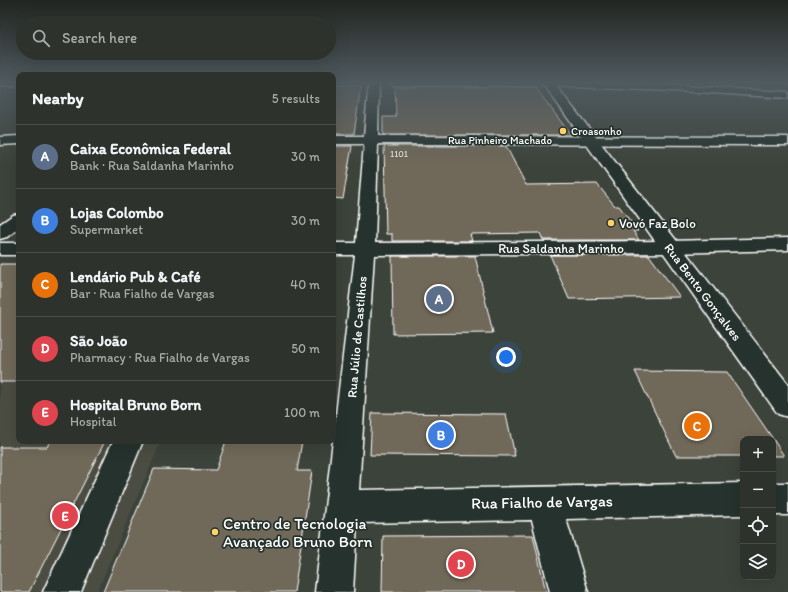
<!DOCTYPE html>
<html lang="en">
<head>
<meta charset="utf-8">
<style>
	body { margin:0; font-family:Itim,sans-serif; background:#393e38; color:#f1f3f6 }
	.controls { position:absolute; right:12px; bottom:12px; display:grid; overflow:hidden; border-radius:8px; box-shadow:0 4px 16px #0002 }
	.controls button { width:36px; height:36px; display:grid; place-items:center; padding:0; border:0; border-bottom:1px solid #484d48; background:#2d322c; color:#f1f3f6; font:20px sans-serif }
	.you { position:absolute; left:506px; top:357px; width:14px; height:14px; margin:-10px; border:3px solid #fff; border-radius:50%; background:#1a73e8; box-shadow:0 0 0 6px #1a73e833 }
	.badge { display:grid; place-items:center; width:26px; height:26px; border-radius:50%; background:#95b2f1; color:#fff; font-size:13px; font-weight:700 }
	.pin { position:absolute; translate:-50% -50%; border:2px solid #fff; box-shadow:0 1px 4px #0006 }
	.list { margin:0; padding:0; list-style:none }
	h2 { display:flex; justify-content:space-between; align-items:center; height:52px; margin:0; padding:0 16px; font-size:17px }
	h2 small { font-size:13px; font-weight:400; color:#a7aaa9 }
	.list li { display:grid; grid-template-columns:26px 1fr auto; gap:12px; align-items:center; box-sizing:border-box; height:64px; padding:0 16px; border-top:1px solid #484d48 }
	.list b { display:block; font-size:15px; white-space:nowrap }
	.list p { margin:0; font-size:13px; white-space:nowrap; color:#a7aaa9 }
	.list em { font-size:13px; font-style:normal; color:#a7aaa9 }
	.icon { flex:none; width:22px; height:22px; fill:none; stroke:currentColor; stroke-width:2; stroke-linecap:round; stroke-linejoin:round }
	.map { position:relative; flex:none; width:788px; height:592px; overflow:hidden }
	.search { position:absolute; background:#2d322c; box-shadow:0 4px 16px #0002; left:16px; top:16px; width:320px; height:44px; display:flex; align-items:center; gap:10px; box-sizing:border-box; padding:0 14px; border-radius:22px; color:#a7aaa9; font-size:15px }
	.panel { position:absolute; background:#2d322c; box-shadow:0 4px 16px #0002; left:16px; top:72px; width:320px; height:372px; border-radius:8px }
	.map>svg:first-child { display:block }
	.built { fill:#4c4e43 }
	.building { fill:#706858; stroke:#fff }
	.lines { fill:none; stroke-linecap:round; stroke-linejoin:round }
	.minor-casing { stroke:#fff; stroke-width:3 }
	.major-casing { stroke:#fff; stroke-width:3 }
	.minor { fill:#26332d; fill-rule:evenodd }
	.major { fill:#26332d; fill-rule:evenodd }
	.poi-dot { fill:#ffd166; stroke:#26332d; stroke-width:1.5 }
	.labels { text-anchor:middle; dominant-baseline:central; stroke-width:3.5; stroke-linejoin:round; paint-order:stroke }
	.far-number-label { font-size:9px; fill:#dbd9d5 }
	.far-poi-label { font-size:11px; fill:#fff; stroke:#26332d; text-anchor:start }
	.far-street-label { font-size:11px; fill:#fff; stroke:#26332d }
	.poi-label { font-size:13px; fill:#fff; stroke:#26332d; text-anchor:start }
	.street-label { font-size:13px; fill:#fff; stroke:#26332d }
	.near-street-label { font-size:16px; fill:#fff; stroke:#26332d }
	.near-poi-label { font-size:16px; fill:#fff; stroke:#26332d; text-anchor:start }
</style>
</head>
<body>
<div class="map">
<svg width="788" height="592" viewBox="0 0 788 592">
	<rect width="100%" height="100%" fill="#3c433a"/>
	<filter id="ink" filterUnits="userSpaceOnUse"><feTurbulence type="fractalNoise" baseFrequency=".025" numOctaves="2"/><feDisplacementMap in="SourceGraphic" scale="8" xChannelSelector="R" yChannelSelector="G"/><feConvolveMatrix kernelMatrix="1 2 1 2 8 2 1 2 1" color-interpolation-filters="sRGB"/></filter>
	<g filter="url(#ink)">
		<path class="built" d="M 0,383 L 19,384 L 19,441 L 161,441 L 97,592 L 0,592 Z"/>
		<path class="building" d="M 333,85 L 361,85 L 354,134 L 333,134 Z
			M 395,87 L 535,87 L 571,135 L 383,135 L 383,117 L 396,117 Z
			M 333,146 L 352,146 L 343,199 L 333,198 Z
			M 384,146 L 506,146 L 526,185 L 597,184 L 615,206 L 619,206 L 638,231 L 633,231 L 639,240 L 543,240 L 540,233 L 470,234 L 472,241 L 392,241 L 392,234 L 386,234 Z
			M 550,255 L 649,255 L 680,297 L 569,299 Z
			M 392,256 L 475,256 L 493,333 L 393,334 Z
			M 0,264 L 19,264 L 19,382 L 0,382 Z
			M 635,371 L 727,372 L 773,439 L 743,439 L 743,456 L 676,456 Z
			M 372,413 L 506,414 L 515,456 L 370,455 Z
			M 773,439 L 784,456 L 773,456 Z
			M 50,441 L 105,441 L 29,592 L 0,592 L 0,447 L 47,447 Z
			M 226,441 L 302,441 L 297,471 L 312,471 L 294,592 L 103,592 L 154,469 L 216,470 Z
			M 533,535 L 546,592 L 382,592 L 383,536 Z"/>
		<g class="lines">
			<g class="minor-casing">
				<path id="minor" d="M 0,82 L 19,82 L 19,86 L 0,86 Z
					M 369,82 L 379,82 L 378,136 L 788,137 L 788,145 L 378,144 L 375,243 L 669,241 L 788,238 L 788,250 L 669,253 L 374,255 L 359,490 L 743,483 L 743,515 L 566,519 L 588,592 L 550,592 L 532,520 L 357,523 L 353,592 L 315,592 L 355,255 L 333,255 L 333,243 L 356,243 L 364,144 L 333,144 L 333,136 L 364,136 Z
					M 543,82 L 612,82 L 788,92 L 788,98 L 697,92 L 548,86 L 544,85 Z
					M 19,136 L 19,144 L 0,145 L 0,137 Z
					M 0,243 L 19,243 L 19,255 L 0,255 Z
					M 113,441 L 143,441 L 81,592 L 43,592 Z
					M 773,483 L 788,483 L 788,515 L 773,515 Z"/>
			</g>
			<g class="major-casing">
				<path id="major" d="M 388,82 L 553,82 L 788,384 L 788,417 L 778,414 L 545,86 L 393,85 Z
					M 19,214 L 19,228 L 7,237 L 0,239 L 0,224 L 13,215 Z"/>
			</g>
			<use href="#minor" class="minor"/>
			<use href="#major" class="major"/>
		</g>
	</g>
	<linearGradient id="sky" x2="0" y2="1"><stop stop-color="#212520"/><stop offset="0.5" stop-color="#505b60"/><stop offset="1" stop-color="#505b60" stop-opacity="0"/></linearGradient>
	<rect width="788" height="165" fill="url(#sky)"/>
	<g class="poi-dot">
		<circle cx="563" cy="131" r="4"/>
		<circle cx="611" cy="223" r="4"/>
		<circle cx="215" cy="532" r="4"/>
	</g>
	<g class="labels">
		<g class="far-number-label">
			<text x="399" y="153">1101</text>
		</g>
		<g class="far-poi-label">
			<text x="571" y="131">Croasonho</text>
		</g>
		<g class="far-street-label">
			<text x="500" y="140">Rua Pinheiro Machado</text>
		</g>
		<g class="poi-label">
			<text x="619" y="223">Vovó Faz Bolo</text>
		</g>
		<g class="street-label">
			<text x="561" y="248">Rua Saldanha Marinho</text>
			<text transform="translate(703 292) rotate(53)">Rua Bento Gonçalves</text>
			<text transform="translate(357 337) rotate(-85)">Rua Júlio de Castilhos</text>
		</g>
		<g class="near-street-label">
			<text transform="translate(542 502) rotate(-1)">Rua Fialho de Vargas</text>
		</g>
		<g class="near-poi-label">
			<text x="223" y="523">Centro de Tecnologia<tspan x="223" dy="18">Avançado Bruno Born</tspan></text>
		</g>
	</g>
</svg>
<div class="controls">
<button>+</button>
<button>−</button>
<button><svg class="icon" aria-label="locate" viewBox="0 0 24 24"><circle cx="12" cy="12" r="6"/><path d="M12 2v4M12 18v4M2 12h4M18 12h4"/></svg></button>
<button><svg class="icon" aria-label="layers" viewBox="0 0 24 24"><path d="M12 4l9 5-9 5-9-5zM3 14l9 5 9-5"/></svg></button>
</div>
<div class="you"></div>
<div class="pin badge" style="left:439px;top:299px;background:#5c6f8a">A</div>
<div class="pin badge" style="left:441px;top:435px;background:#3f7fe0">B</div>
<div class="pin badge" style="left:697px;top:426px;background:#e8710a">C</div>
<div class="pin badge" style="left:461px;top:564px;background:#e0444e">D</div>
<div class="pin badge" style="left:65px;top:516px;background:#e0444e">E</div>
<div class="search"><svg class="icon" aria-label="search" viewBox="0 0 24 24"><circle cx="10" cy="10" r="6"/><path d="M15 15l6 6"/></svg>Search here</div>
<section class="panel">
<h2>Nearby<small>5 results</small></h2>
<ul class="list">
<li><span class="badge" style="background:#5c6f8a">A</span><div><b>Caixa Econômica Federal</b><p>Bank · Rua Saldanha Marinho</p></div><em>30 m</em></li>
<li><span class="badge" style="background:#3f7fe0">B</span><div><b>Lojas Colombo</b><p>Supermarket</p></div><em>30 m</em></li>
<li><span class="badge" style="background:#e8710a">C</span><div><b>Lendário Pub &amp; Café</b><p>Bar · Rua Fialho de Vargas</p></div><em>40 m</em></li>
<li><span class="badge" style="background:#e0444e">D</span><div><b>São João</b><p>Pharmacy · Rua Fialho de Vargas</p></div><em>50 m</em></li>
<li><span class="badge" style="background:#e0444e">E</span><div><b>Hospital Bruno Born</b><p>Hospital</p></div><em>100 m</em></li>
</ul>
</section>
</div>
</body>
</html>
